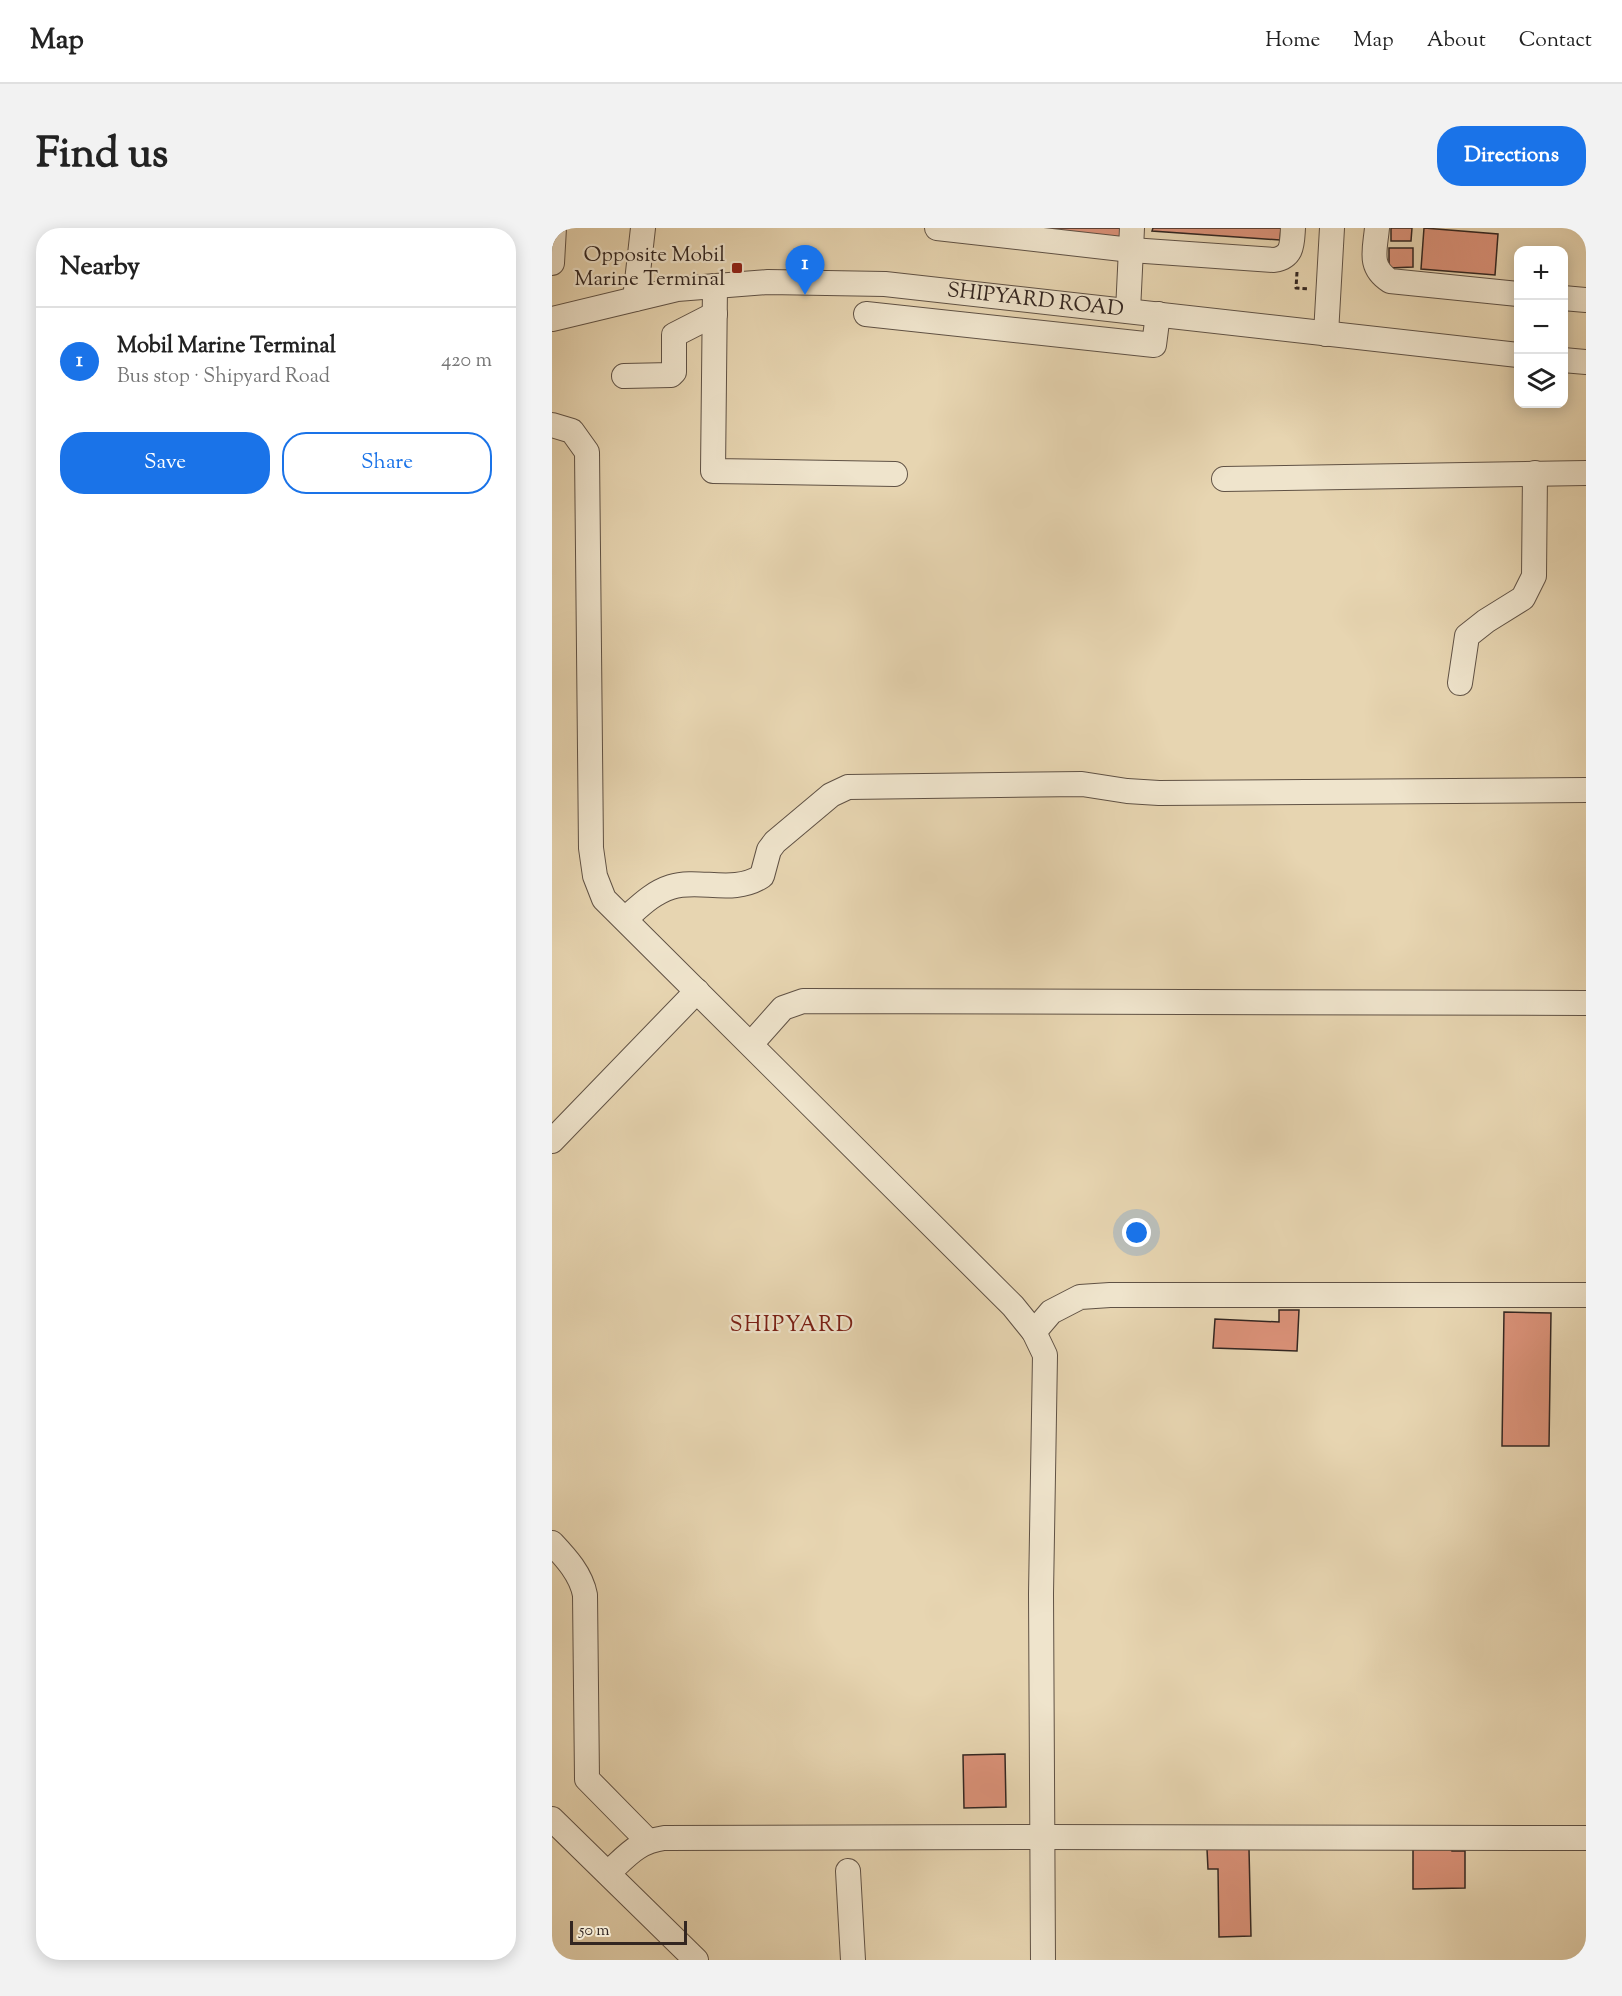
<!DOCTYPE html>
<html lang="en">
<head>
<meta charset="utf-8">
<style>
	body { margin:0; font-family:"Sorts Mill Goudy",serif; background:#f2f2f2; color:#222 }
	.controls { position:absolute; right:18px; top:18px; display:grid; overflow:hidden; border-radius:12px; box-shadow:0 3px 15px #0003 }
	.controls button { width:54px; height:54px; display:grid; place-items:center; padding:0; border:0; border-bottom:2px solid #e0e0e0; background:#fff; color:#222; font:30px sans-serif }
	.scale { position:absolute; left:18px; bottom:15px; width:117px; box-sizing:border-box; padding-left:6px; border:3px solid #332621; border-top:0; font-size:16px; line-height:21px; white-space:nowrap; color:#332621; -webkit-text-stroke:4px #efe4cc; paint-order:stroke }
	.you { position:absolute; left:585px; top:1005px; width:21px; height:21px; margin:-15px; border:4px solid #fff; border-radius:50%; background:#1a73e8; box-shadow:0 0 0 9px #1a73e833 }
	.badge { display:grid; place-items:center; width:39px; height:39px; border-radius:50%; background:#1a73e8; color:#fff; font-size:20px; font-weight:700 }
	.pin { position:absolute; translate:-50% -50px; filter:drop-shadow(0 2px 3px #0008) }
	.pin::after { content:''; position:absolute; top:32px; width:21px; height:18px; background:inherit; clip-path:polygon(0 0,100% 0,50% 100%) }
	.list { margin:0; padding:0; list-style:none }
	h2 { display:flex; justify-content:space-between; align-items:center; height:78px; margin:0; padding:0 24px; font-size:26px }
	h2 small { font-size:20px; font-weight:400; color:#767676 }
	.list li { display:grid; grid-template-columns:39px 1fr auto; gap:18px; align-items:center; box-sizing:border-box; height:108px; padding:0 24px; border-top:2px solid #e0e0e0 }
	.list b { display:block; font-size:22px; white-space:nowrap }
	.list p { margin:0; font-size:20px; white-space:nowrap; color:#767676 }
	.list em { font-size:20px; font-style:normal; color:#767676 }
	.actions { display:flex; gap:12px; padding:18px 24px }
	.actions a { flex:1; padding:14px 0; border:2px solid #1a73e8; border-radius:24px; text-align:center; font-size:21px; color:#1a73e8 }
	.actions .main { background:#1a73e8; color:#fff }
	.icon { flex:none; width:33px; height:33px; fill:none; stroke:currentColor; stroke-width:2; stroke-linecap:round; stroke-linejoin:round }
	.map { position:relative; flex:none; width:1034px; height:1732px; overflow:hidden; border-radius:24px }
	header { display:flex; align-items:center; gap:36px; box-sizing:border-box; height:84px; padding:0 30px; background:#fff; border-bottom:2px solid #e0e0e0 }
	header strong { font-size:28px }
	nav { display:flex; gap:33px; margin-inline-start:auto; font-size:21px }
	.intro { display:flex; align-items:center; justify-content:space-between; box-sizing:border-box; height:144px; padding:0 36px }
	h1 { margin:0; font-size:42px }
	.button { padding:15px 27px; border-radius:24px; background:#1a73e8; color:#fff; font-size:21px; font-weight:700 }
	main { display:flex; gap:36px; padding:0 36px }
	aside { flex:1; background:#fff; border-radius:24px; box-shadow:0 3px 15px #0003 }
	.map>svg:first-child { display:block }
	.building { fill:#da9178; stroke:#332621; stroke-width:1.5 }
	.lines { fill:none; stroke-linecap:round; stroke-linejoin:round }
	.minor-casing { stroke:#605245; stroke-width:26 }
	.path { stroke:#332621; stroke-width:3; stroke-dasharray:4.5 3; stroke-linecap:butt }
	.minor { stroke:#efe4cc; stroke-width:24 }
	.poi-dot { fill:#8f2418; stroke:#efe4cc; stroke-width:2 }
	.labels { text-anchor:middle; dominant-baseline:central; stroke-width:4.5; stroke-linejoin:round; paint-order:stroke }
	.poi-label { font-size:21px; fill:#332621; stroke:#efe4cc; text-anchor:end }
	.street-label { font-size:21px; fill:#332621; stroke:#efe4cc }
	.neighbourhood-label { font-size:22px; letter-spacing:1.5px; fill:#7a1f14; stroke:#efe4cc }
</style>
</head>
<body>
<header>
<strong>Map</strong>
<nav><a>Home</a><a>Map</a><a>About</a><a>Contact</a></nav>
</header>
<div class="intro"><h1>Find us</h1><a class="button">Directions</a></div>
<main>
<aside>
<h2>Nearby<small></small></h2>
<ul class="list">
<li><span class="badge">1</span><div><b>Mobil Marine Terminal</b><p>Bus stop · Shipyard Road</p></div><em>420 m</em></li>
</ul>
<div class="actions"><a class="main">Save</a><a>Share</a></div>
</aside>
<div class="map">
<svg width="1034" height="1732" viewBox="0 0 1034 1732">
	<rect width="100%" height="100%" fill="#e7d5b1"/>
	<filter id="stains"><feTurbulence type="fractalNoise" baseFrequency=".00333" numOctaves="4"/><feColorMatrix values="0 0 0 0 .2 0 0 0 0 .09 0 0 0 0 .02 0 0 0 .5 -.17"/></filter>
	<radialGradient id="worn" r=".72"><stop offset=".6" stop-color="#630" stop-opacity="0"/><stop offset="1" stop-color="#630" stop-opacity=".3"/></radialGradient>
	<path class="building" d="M 458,0 L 574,0 L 573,10 Z
		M 601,0 L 729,0 L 728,12 L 600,3 Z
		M 839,0 L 860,0 L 859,13 L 839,13 Z
		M 872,0 L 946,6 L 943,47 L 869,41 Z
		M 837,20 L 861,20 L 861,39 L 837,40 Z
		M 727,1082 L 747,1082 L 745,1123 L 661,1120 L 663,1091 L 727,1094 Z
		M 952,1084 L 999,1085 L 997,1218 L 950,1218 Z
		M 453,1526 L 454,1579 L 412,1580 L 411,1527 Z
		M 900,1610 L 900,1623 L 913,1623 L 913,1660 L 861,1661 L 861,1611 Z
		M 655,1621 L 697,1621 L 699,1708 L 667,1709 L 666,1641 L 656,1641 Z"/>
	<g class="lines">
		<g class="minor-casing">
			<g id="minor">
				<path d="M 385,0 L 579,22 L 722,32 C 741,29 740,16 741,0"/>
				<path d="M 825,0 C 823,22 816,39 838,53 L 966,66"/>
				<path d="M 0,35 L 2,0"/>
				<path d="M 163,58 L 161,243 L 343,246"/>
				<path d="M 1011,70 L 1034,72"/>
				<path d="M 83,71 L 91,0"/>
				<path d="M 576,83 L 580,0"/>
				<path d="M 314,86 L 602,117 L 606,86"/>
				<path id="s1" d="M 0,91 L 125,61 L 216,54 L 333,56 L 966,127"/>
				<path d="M 774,106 L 780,0"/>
				<path d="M 1011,132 L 1034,134"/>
				<path d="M 72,148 L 119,147 L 122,144 L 122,107 L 163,86"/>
				<path d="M 0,197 L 20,203 L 35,224 L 39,620 L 43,648 L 52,671 L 461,1078 L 482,1104 L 493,1127 L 489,1366 L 491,1732"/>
				<path d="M 672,251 L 1034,245"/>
				<path d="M 908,455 L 915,408 L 934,393 L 971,370 L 982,348 L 983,245"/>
				<path d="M 73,691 C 87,679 100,665 119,659 C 147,650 182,667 210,648 L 217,622 L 223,614 L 279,567 L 296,559 L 530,556 L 575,563 L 607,565 L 1034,562"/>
				<path d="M 199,816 L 231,780 L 251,773 L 1034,775"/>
				<path d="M 0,913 L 145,763"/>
				<path d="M 482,1104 L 499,1084 L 528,1069 L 558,1067 L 1034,1067"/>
				<path d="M 0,1315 C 14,1330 29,1346 33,1367 L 35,1551 L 96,1613"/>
				<path d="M 0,1591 L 144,1732"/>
				<path d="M 296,1643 L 301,1732"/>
				<path d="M 56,1645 C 76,1627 85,1614 112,1610 L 491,1609 L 1034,1610"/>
			</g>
		</g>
		<path class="path" d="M 745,44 L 744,60 L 757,61"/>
		<use href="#minor" class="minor"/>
	</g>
	<rect class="poi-dot" x="179" y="34" width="12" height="12" rx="3"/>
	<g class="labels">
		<g class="poi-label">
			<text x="173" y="28">Opposite Mobil<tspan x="173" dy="24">Marine Terminal</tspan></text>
		</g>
		<g class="street-label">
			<text stroke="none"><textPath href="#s1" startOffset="488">SHIPYARD ROAD</textPath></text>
		</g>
		<g class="neighbourhood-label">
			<text x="240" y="1098">SHIPYARD</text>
		</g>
	</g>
	<rect width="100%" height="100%" filter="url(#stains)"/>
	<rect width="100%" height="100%" fill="url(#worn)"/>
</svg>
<div class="controls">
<button>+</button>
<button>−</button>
<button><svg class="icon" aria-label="layers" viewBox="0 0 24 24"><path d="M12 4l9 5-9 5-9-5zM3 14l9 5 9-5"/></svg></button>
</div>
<div class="scale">50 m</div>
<div class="you"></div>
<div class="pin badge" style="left:253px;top:67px">1</div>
</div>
</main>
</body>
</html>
